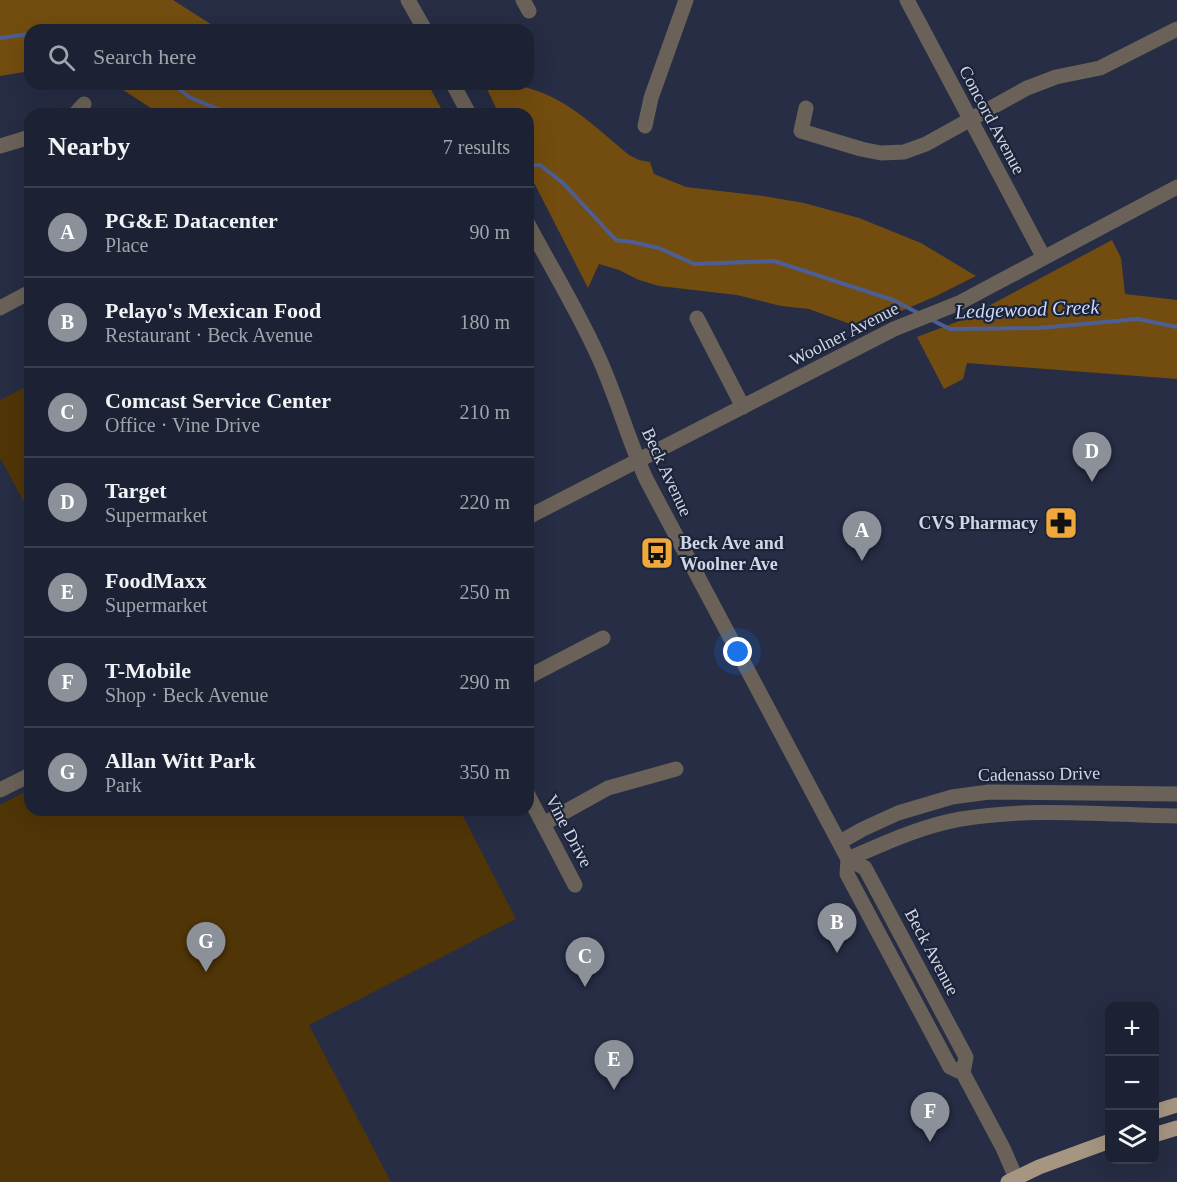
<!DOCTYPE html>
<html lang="en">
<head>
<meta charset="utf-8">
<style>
	body { margin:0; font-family:"Times New Roman",serif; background:#252a3b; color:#f1f3f6 }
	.controls { position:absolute; right:18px; bottom:18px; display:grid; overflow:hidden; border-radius:12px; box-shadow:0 6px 24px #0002 }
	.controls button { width:54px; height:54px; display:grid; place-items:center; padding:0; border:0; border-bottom:2px solid #3a3f4e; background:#1c2233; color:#f1f3f6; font:30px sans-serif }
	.you { position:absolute; left:738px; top:652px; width:21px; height:21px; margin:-15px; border:4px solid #fff; border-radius:50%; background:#1a73e8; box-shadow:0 0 0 9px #1a73e833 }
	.badge { display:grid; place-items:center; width:39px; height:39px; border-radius:50%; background:#8c9099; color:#fff; font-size:20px; font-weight:700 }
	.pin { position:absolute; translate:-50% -50px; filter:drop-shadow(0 2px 3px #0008) }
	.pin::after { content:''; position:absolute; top:32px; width:21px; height:18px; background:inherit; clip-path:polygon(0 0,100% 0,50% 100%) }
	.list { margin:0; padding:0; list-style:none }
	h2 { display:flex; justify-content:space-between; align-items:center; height:78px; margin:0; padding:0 24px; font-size:26px }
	h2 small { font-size:20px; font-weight:400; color:#a0a4ac }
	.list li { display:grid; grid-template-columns:39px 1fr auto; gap:18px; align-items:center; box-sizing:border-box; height:90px; padding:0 24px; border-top:2px solid #3a3f4e }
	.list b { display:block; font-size:22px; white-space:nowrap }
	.list p { margin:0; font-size:20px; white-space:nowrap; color:#a0a4ac }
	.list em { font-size:20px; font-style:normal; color:#a0a4ac }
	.icon { flex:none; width:33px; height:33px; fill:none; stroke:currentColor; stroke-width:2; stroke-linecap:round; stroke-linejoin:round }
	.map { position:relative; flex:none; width:1177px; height:1182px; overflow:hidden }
	.search { position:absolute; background:#1c2233; box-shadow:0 6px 24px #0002; left:24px; top:24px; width:510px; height:66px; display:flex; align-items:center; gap:15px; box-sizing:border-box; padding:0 21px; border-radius:18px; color:#a0a4ac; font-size:22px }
	.panel { position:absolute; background:#1c2233; box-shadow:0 6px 24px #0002; left:24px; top:108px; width:510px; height:708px; border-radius:18px }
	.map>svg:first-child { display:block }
	.green { fill:#503507 }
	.forest { fill:#734d0f }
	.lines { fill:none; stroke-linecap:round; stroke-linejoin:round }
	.stream { stroke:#4c5e93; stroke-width:4 }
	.minor { stroke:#6a6258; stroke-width:15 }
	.major { stroke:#a69580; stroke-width:15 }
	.labels { text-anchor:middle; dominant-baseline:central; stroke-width:4.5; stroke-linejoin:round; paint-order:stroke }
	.street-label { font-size:18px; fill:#d1d6e5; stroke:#1c2439 }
	.poi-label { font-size:18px; font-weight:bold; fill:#d1d6e5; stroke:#1c2439; text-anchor:end }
	.water-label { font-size:20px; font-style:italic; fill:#cddafb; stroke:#1c2439 }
</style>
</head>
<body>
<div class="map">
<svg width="1177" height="1182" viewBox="0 0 1177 1182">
	<rect width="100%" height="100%" fill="#262d44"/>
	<path class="green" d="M 30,385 L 30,513 L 0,458 L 0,400 Z
		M 30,789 L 30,810 L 460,810 L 516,919 L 309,1025 L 391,1182 L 0,1182 L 0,805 Z"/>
	<path class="forest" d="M 0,0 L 173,0 L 220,30 L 30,30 L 30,71 L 0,76 Z
		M 114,84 L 428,84 L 444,114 L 160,114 Z
		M 497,84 C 554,84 588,121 629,155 L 639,160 L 650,162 L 654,174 L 686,187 L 763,196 L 804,203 L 859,218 L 921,243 L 976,276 L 934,297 L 861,328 L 809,309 L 781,306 L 737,295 L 659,286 L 639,280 L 619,270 L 599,264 L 588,288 L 528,171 L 528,114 L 499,114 L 485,85 Z
		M 1112,240 L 1121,258 L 1125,294 L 1177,300 L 1177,379 L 967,363 L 963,379 L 944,389 L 917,337 L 962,320 L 983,309 Z"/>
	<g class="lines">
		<path class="stream" d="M 64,30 L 87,30
			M 0,38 L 30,34
			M 173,84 L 189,97 L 230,114
			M 528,165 L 540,165 L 563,183 L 616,240 L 632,242 L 659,248 L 694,264 L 774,261 L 893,300 L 920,314
			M 932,320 L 950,329 L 1039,328 L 1138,319 L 1177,327"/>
		<path class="minor" d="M 408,0 L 425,30
			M 523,0 L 529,11
			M 907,0 L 1044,258
			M 453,84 L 469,114
			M 806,108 L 801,131 L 861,149 L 881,153 L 904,152 L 926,144 L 1027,88 L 1056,77 L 1100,68 L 1177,29
			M 75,114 L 84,104
			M 645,126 L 651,98 L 686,0
			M 0,146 L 30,137
			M 528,224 C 552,269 579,313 599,358 C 617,398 628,439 646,479 L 848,859 L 847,874 L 950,1067 L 963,1073
			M 0,308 L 30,292
			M 697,318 L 743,407
			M 528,517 L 894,329 L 959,303 L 1177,187
			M 528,677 L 603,638
			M 0,790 L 30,775
			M 528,795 L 575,885
			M 543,824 L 608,788 L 676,769
			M 840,842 L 863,829 L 898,813 L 952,797 L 989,792 L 1177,794
			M 848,859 L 865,868 L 966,1057 L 963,1073 L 1003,1148 L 1016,1178
			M 848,859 C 885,843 921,826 961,819 C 1031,807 1106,815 1177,816"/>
		<path class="major" d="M 1154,1112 L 1177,1105
			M 1154,1135 L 1177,1128
			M 1008,1182 L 1039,1167 L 1110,1141"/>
	</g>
	<defs>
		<g id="pharmacy-square" transform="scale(1.725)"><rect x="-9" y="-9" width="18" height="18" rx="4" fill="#eea83c" stroke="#1c2439"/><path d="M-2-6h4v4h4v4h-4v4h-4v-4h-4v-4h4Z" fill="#111"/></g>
		<g id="bus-square" transform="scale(1.725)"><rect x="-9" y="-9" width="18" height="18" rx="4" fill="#eea83c" stroke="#1c2439"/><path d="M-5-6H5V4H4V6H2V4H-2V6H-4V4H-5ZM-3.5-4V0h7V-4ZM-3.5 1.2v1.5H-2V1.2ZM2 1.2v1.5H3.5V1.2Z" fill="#111"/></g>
	</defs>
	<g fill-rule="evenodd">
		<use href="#pharmacy-square" x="1061" y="523"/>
		<use href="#bus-square" x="657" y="553"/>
	</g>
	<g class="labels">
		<g class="street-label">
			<text transform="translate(992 120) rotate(62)">Concord Avenue</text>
			<text transform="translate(844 334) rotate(-27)">Woolner Avenue</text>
			<text transform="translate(667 472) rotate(65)">Beck Avenue</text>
			<text transform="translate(1039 774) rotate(-1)">Cadenasso Drive</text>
			<text transform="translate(569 831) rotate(62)">Vine Drive</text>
			<text transform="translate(932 952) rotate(62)">Beck Avenue</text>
		</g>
		<g class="poi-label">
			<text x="1038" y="523">CVS Pharmacy</text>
			<text x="680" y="543" text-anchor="start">Beck Ave and<tspan x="680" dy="21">Woolner Ave</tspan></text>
		</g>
		<g class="water-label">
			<text transform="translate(1027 309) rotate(-2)">Ledgewood Creek</text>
		</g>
	</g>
</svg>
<div class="controls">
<button>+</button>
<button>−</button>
<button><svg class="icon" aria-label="layers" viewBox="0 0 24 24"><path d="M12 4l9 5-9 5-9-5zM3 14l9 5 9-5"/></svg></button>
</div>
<div class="you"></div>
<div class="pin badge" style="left:862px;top:561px">A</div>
<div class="pin badge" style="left:837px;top:953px">B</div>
<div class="pin badge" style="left:585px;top:987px">C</div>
<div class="pin badge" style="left:1092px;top:482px">D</div>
<div class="pin badge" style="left:614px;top:1090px">E</div>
<div class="pin badge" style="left:930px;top:1142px">F</div>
<div class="pin badge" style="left:206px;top:972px">G</div>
<div class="search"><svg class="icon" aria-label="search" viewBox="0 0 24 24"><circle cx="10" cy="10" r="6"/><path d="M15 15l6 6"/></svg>Search here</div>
<section class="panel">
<h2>Nearby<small>7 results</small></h2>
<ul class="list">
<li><span class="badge">A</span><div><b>PG&amp;E Datacenter</b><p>Place</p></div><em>90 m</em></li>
<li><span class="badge">B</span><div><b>Pelayo's Mexican Food</b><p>Restaurant · Beck Avenue</p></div><em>180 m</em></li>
<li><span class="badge">C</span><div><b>Comcast Service Center</b><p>Office · Vine Drive</p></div><em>210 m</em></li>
<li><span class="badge">D</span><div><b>Target</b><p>Supermarket</p></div><em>220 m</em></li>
<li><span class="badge">E</span><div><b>FoodMaxx</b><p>Supermarket</p></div><em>250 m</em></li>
<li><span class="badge">F</span><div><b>T-Mobile</b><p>Shop · Beck Avenue</p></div><em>290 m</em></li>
<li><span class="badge">G</span><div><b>Allan Witt Park</b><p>Park</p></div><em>350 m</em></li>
</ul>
</section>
</div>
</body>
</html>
